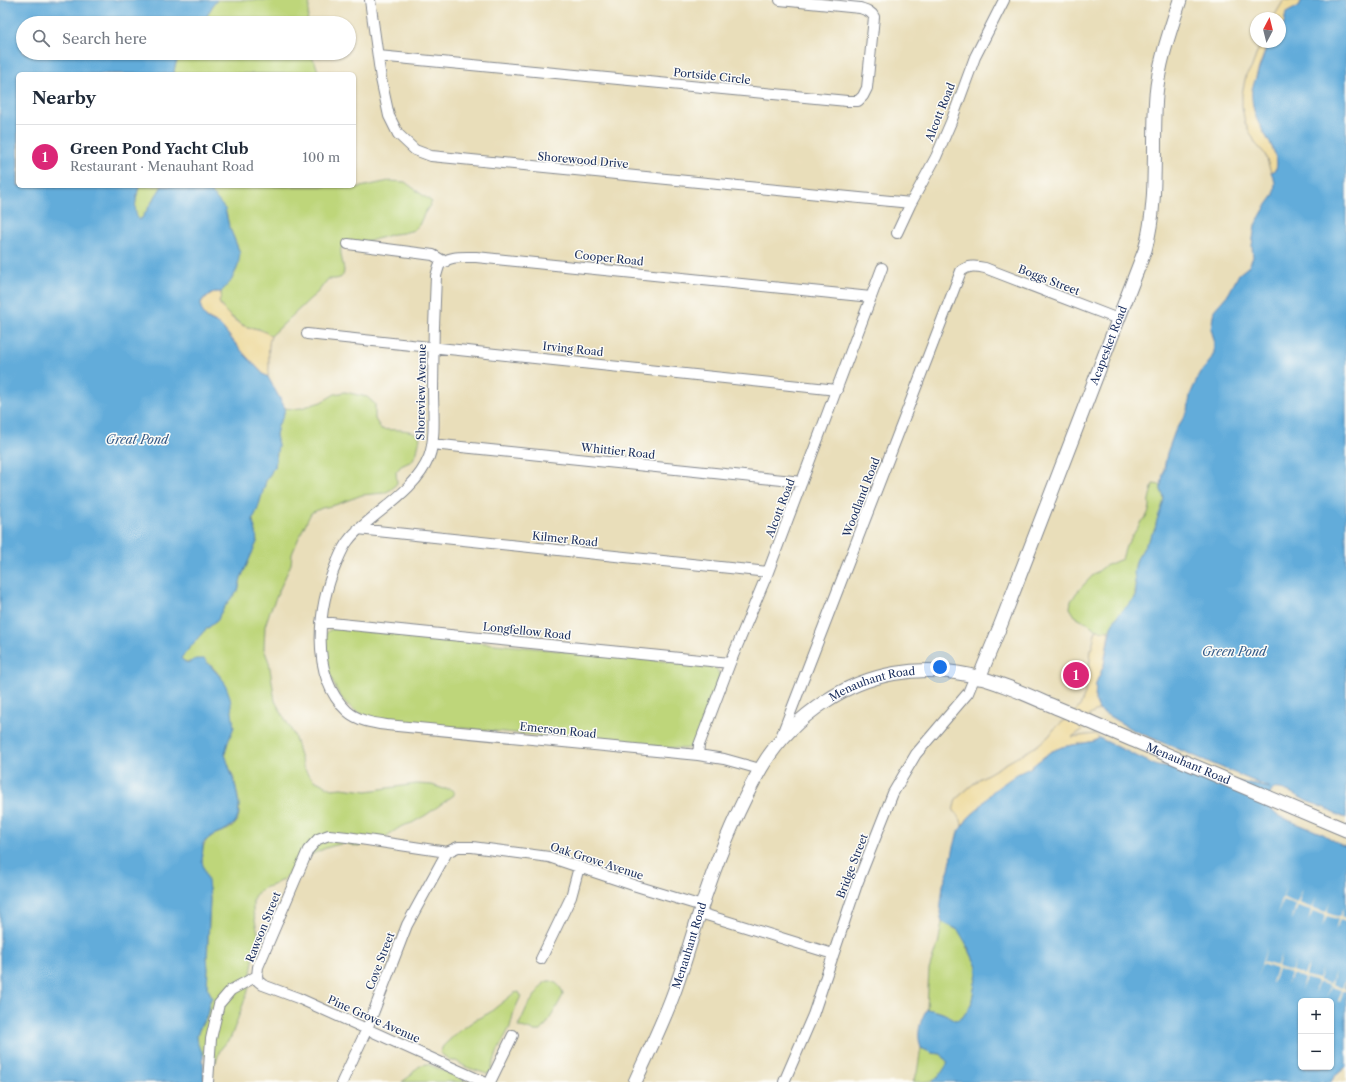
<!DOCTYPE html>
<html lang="en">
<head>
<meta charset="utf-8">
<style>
	body { margin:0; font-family:"Libre Caslon Text",serif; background:#f2f2f3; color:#1f2937 }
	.controls { position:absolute; right:12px; bottom:12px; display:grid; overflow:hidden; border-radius:6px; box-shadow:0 1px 3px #0004 }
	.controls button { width:36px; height:36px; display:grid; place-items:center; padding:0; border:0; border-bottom:1px solid #e0e1e3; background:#fff; color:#1f2937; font:20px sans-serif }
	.compass { position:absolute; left:1250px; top:12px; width:36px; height:36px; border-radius:50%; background:#fff; box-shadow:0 1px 3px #0004; rotate:7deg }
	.you { position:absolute; left:940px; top:667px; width:14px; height:14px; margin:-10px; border:3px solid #fff; border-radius:50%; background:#1a73e8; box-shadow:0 0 0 6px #1a73e833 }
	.badge { display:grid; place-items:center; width:26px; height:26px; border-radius:50%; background:#db2777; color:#fff; font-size:13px; font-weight:700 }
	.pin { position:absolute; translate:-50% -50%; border:2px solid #fff; box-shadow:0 1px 4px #0006 }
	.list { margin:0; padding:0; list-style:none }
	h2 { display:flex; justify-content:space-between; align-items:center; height:52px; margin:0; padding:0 16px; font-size:17px }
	h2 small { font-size:13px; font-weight:400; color:#747a83 }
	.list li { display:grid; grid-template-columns:26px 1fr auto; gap:12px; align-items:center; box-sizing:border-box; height:64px; padding:0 16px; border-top:1px solid #e0e1e3 }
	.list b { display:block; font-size:15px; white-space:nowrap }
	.list p { margin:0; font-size:13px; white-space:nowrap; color:#747a83 }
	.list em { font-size:13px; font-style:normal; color:#747a83 }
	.icon { flex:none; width:22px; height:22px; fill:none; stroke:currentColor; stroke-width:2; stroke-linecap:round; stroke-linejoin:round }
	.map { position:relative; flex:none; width:1346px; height:1082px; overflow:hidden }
	.search { position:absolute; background:#fff; box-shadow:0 1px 3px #0004; left:16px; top:16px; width:340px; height:44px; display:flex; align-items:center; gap:10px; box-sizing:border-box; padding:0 14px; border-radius:22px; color:#747a83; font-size:15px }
	.panel { position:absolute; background:#fff; box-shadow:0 1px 3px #0004; left:16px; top:72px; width:340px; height:116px; border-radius:6px }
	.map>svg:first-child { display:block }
	.green { fill:#bed67a; stroke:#6c826c }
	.sand { fill:#eeda9e; stroke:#84847e }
	.water { fill:#62acda; stroke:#3e6e9c; fill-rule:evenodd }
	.pier { fill:#e9deba }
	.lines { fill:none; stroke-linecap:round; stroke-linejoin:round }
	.minor-casing { stroke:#82868c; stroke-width:12 }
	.major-casing { stroke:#82868c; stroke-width:15 }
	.minor { stroke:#fff; stroke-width:10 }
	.major { stroke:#fff; stroke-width:13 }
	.labels { text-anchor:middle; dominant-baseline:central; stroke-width:3; stroke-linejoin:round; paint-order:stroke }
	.street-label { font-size:11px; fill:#1b2f5e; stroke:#fdfcf7 }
	.water-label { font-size:12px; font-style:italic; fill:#345b89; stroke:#fdfcf7 }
</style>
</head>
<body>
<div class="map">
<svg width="1346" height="1082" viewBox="0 0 1346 1082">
	<rect width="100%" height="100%" fill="#fdfcf7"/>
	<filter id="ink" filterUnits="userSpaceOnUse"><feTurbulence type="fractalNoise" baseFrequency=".025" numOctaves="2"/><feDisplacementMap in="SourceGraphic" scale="8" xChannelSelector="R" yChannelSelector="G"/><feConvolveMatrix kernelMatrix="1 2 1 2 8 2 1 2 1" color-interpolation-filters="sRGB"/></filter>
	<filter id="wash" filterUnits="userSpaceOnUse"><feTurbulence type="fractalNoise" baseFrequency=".012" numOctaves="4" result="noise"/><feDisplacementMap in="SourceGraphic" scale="16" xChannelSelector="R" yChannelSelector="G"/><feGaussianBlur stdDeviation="0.9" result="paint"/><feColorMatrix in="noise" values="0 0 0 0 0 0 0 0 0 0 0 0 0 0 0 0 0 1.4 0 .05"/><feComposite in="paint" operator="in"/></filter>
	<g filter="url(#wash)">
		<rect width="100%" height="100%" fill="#e9deba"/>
		<path class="green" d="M 217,0 L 310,0 L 307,23 L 203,23 L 213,5 Z
			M 183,53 L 309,53 L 315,62 L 319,74 L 174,74 C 174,66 177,59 183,53 Z
			M 389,181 L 405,182 L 432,202 L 424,214 L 419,225 L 414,230 L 403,233 L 393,234 L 370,241 L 347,244 L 341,248 C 339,263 355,281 328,279 L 318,292 L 311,298 L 271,336 L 259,329 L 247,327 L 241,324 L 224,311 L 219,302 L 221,296 L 221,292 L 231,281 L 237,269 L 239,250 L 229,226 L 226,212 L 206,186 L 336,186 L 356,188 Z
			M 139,186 L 162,186 L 142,218 L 138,220 C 132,211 137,196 139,186 Z
			M 345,392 L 367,397 L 375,404 L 375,419 L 381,429 C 392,431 414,427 420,438 L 417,452 L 412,461 L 401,466 L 396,472 L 397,483 L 392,489 L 384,493 L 362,495 L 335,505 L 322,508 L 311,513 L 300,535 L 292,554 L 291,564 L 270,611 L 265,626 L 264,649 L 269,662 L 275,701 L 294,735 L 303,766 L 307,773 L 314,780 L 332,789 L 341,788 L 367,791 L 416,784 L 432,785 L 444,789 L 450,789 L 454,791 L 454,795 L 426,815 L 412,823 L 402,826 L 385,837 L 365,843 L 358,847 L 346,843 L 336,845 L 326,848 L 299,860 L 285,878 L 275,884 L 262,889 L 255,895 L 253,899 L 253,912 L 259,937 L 255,949 L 248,991 L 231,1037 L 220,1050 L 216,1062 C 212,1058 206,1056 203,1053 C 191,1041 199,1029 206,1018 C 209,1012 208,1003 212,997 L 207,987 L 208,969 L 207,962 C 208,949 208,936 209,923 C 209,915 210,907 210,899 C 210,883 201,870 202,854 C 204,826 231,838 238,819 C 242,808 235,779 230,769 C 228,764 226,759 225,754 C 225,747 231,736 233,728 C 234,723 232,716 231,711 C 228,685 223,676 204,659 C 195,661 186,665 181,658 L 204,631 L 218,620 L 220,614 L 228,602 L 238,591 L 241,578 L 257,542 C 256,538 257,535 256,532 C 255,528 253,524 253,520 C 254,515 257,512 258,508 C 261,499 263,490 266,481 C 268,477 271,474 272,470 L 275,467 L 278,445 L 276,435 L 278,425 L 283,417 L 285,408 L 292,409 L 301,408 L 321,402 L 335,394 Z
			M 1153,484 L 1161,485 L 1161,490 L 1164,498 L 1163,504 L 1157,520 L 1155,529 L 1137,559 L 1135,565 L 1135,598 L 1118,615 L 1109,631 L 1096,630 L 1088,623 L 1075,616 L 1070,608 L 1071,601 L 1077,592 L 1093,575 L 1105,566 L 1122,559 L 1126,546 L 1141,522 C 1145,520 1150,511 1150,506 C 1150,501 1148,505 1149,500 C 1150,494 1152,489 1153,484 Z
			M 336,628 L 714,666 L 717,669 L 720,676 L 695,745 L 692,747 L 684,749 L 387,721 C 372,718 358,715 347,704 C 333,691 325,663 325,644 C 325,641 325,637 326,634 C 327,630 333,629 336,628 Z
			M 942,922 L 952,926 L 961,933 L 977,967 L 977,973 L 971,1005 L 962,1018 L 956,1020 L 941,1012 L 934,1012 L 927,1009 L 929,970 L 935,951 L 938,945 Z
			M 548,981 C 555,980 562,987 563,995 C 560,1001 546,1027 541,1031 C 529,1032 528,1027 518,1027 L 527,1007 L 544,983 Z
			M 519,992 L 521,996 L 514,1011 L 510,1027 L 498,1050 L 490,1073 L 487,1074 L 466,1067 L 456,1061 L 451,1061 L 440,1053 L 443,1046 L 458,1032 L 475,1020 L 489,1013 L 514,993 Z
			M 921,1048 L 932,1053 L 942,1054 L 948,1063 C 938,1082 933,1082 913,1082 L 917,1073 Z
			M 427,1064 L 457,1076 L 467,1082 L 402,1082 C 404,1080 408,1078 410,1076 C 415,1070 418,1065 427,1064 Z"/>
		<path class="sand" d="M 1284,0 L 1302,0 L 1299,6 L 1286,13 L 1283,29 L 1280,31 L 1280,18 L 1273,18 Z
			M 1261,42 L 1269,42 L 1268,43 C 1261,63 1250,85 1253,106 C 1256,126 1281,152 1276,169 L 1271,172 L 1265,154 L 1256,144 L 1245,123 L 1242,107 L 1242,94 L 1246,75 L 1251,69 Z
			M 215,292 L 221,292 L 221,296 L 219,302 C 223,311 238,325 247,327 C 258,329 262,329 271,336 C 266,350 271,362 268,377 C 260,372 256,365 250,360 C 239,350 232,338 222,327 C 215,320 204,320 201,310 C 198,299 209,297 215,292 Z
			M 1096,630 L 1109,631 L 1104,665 L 1096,683 L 1095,701 L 1099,710 L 1088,716 L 1094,722 L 1072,737 L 1095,734 L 1099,738 L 1095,741 L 1062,747 L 1050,752 L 1030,768 L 1009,780 L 993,791 L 977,810 L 969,817 L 962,826 C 962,819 958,815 953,811 L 956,799 L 979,779 L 1035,747 L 1049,736 L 1054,729 L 1076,711 L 1080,706 L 1085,694 L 1085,691 L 1090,672 L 1089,669 L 1091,650 Z"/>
		<path class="water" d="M 0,0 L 217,0 L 213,5 L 203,23 L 23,23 L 23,53 L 183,53 C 177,59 174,66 174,74 L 18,74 L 18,186 L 139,186 C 137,196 132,211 139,220 L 142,218 L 162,186 L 206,186 L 225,209 L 229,226 L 240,253 L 238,266 L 231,281 L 221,292 L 215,292 L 204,298 L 201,302 L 201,309 L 207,319 L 220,325 L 245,355 L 263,374 L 268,377 L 285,408 L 283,417 L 278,425 L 276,435 L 278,445 L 275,467 L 272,470 C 271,474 268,477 266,481 C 263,490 261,499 258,508 C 257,512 254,515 253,520 C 253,524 255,528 256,532 C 257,535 256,538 257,542 L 241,578 L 238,591 L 228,602 L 220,614 L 218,620 L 204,631 L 181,658 C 187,666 189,662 196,659 C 197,659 203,659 204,659 L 224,681 L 230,697 L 234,727 L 228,742 L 225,754 L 236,788 L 239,805 L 238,817 L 235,823 L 227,829 L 213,835 L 203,843 L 203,846 L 202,862 L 208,881 L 210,899 L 207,956 L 208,969 L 207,987 L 212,997 L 209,1003 L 207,1015 L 200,1027 L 197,1036 L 198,1045 L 203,1053 L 204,1082 L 0,1082 Z
			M 1302,0 L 1346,0 L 1346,818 C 1338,816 1331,811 1323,807 C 1317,804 1309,803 1303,799 C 1294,795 1284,787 1273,789 L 1265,803 C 1270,808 1273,812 1278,816 L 1323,834 L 1341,845 L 1346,846 L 1346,1067 L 1334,1077 L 1331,1082 L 932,1082 L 934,1079 L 938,1078 L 948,1063 L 941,1054 L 932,1053 L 921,1048 C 916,1034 920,1020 927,1009 C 937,1011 947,1014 956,1020 L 962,1018 L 971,1005 L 977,973 L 977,967 L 967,945 L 958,930 L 942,922 L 940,913 L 943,885 L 949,870 L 953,851 L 958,832 L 969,817 L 977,810 L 993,791 L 1017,774 L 1030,768 L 1050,752 L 1062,747 L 1095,741 L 1099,738 L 1157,766 L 1171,768 L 1270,788 L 1131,729 L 1099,710 L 1095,701 L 1096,683 L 1104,665 L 1111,627 L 1118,615 L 1135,598 L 1136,591 L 1134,572 L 1137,559 L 1155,529 L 1157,520 L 1163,504 L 1164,498 L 1161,490 L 1161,485 L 1167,453 L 1175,431 L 1188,411 L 1190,395 L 1193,388 L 1201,372 L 1210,361 L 1214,353 L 1214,340 L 1211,329 L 1214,310 L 1229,293 L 1239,274 L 1249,266 L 1253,257 L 1252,246 L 1255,225 L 1266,206 L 1274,195 L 1275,182 L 1271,172 L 1276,169 C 1281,153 1261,132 1256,117 C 1253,108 1251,98 1252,89 L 1268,43 L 1269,42 L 1280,42 L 1280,31 L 1283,28 L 1286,13 L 1299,6 ZM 1301,1001 L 1331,1001 L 1331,1067 L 1301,1067 Z"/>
		<path class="pier" d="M 1287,883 L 1283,898 L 1297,903 L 1303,888 L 1299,903 L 1312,908 L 1317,896 L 1313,908 L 1326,912 L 1330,901 L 1327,913 L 1339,917 L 1344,906 L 1341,917 L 1346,919 L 1346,922 L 1340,920 L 1335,931 L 1338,919 L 1327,916 L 1322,927 L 1325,915 L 1313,911 L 1308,922 L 1311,910 L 1298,906 L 1292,920 L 1292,919 L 1296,905 L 1283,901 L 1277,915 Z
			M 1267,946 L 1263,962 L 1277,966 L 1282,952 L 1278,967 L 1291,971 L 1295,960 L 1292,971 L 1304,975 L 1309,964 L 1306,976 L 1318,979 L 1322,968 L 1319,980 L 1330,984 L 1335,972 L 1332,984 L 1342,988 L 1346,977 L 1344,988 L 1346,989 L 1346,991 L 1343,991 L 1340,1002 L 1338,1001 L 1342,990 L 1331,987 L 1326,998 L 1330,986 L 1319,982 L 1314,994 L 1317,982 L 1306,978 L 1301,990 L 1304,978 L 1292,974 L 1287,985 L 1290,973 L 1278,969 L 1273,983 L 1272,983 L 1276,969 L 1262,964 L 1257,978 Z"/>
	</g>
	<g filter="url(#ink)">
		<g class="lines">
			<g class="minor-casing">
				<path id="minor" d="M 370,0 L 381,79 L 389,116 L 398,134 L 415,150 L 431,156 L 911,203
					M 378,56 L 847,101 L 858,101 L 863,96 L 867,88 L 874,17 C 871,11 866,10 860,8 L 780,0
					M 897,233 L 911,203 L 936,157 L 951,122 L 975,57 L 1004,0
					M 348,244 L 433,255 L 445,262
					M 307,334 L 837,390
					M 432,444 L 802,482
					M 358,529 L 768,572
					M 321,622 L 730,663
					M 781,737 L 961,271 C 969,265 976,266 985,268 L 1118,319
					M 698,755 L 699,745 L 730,663 L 768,572 L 882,268
					M 760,769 L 724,759 L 698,755 L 387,725 C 373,723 358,721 347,711 C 309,675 318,605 337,562 C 340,555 343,547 348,541 C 354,532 364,525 372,518 C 393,501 419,483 429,457 C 436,439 433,410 433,391 C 433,352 434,314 436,276 C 437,273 438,269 439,266 C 447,255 464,257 476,257 L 871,297
					M 700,913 L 833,954
					M 541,959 L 571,897 L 579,867
					M 257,976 L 258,981 L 263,985 L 298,998 L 484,1082
					M 208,1082 L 211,1039 L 219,1004 L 231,990 L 257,976 L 258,967 L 308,850 L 318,839 L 329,835 L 347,837 L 447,852 L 458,847 L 472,847 L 549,857 L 633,885 L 702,906
					M 342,1082 L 367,1029 L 407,925 L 447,852
					M 490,1082 L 513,1035
					M 784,1082 L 813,1015 L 857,884 L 893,793 L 916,754 L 968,693 L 975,676"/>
			</g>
			<g class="major-casing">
				<g id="major">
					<path id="s1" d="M 979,678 L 1001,624 L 1145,250 C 1159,199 1152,146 1156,95 C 1159,62 1170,31 1180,0"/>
					<path id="s2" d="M 635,1082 C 648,1053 662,1025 673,995 C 685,963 694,929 705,896 C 720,852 738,808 761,768 C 777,741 800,718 826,701 C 868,673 920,664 969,675 C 996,681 1023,693 1048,704 C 1077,716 1106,729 1135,741 C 1205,771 1276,800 1346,830"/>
				</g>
			</g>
			<use href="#minor" class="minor"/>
			<use href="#major" class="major"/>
		</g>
	</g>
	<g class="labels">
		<g class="street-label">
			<text transform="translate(712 76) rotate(6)">Portside Circle</text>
			<text transform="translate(940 112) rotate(-68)">Alcott Road</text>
			<text transform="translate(583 160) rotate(5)">Shorewood Drive</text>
			<text transform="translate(609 258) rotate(6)">Cooper Road</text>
			<text transform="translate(1049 280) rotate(21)">Boggs Street</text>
			<text stroke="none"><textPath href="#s1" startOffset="357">Acapesket Road</textPath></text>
			<text transform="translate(573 349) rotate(6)">Irving Road</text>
			<text transform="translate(421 392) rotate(-89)">Shoreview Avenue</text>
			<text transform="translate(618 451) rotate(6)">Whittier Road</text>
			<text transform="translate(861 497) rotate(-69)">Woodland Road</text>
			<text transform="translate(780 508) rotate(-69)">Alcott Road</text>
			<text transform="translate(565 539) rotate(6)">Kilmer Road</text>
			<text transform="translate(527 631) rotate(6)">Longfellow Road</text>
			<text stroke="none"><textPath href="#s2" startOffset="483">Menauhant Road</textPath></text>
			<text transform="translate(558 730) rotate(6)">Emerson Road</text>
			<text stroke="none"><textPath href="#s2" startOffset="819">Menauhant Road</textPath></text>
			<text transform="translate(597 861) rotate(18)">Oak Grove Avenue</text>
			<text transform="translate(852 866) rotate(-69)">Bridge Street</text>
			<text transform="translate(263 927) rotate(-68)">Rawson Street</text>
			<text stroke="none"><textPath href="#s2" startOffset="147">Menauhant Road</textPath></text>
			<text transform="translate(380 961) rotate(-69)">Cove Street</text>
			<text transform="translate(374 1019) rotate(24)">Pine Grove Avenue</text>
		</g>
		<g class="water-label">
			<text x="137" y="439">Great Pond</text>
			<text x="1234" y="651">Green Pond</text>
		</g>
	</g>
</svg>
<div class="controls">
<button>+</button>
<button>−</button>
</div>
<svg class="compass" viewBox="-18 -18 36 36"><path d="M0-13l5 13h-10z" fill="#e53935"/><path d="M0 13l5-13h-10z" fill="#747a83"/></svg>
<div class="you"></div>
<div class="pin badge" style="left:1076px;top:675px">1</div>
<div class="search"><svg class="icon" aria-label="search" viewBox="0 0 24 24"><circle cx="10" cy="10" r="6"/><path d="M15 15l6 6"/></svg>Search here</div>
<section class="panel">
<h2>Nearby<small></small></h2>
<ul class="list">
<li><span class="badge">1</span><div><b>Green Pond Yacht Club</b><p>Restaurant · Menauhant Road</p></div><em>100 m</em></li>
</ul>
</section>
</div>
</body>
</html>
